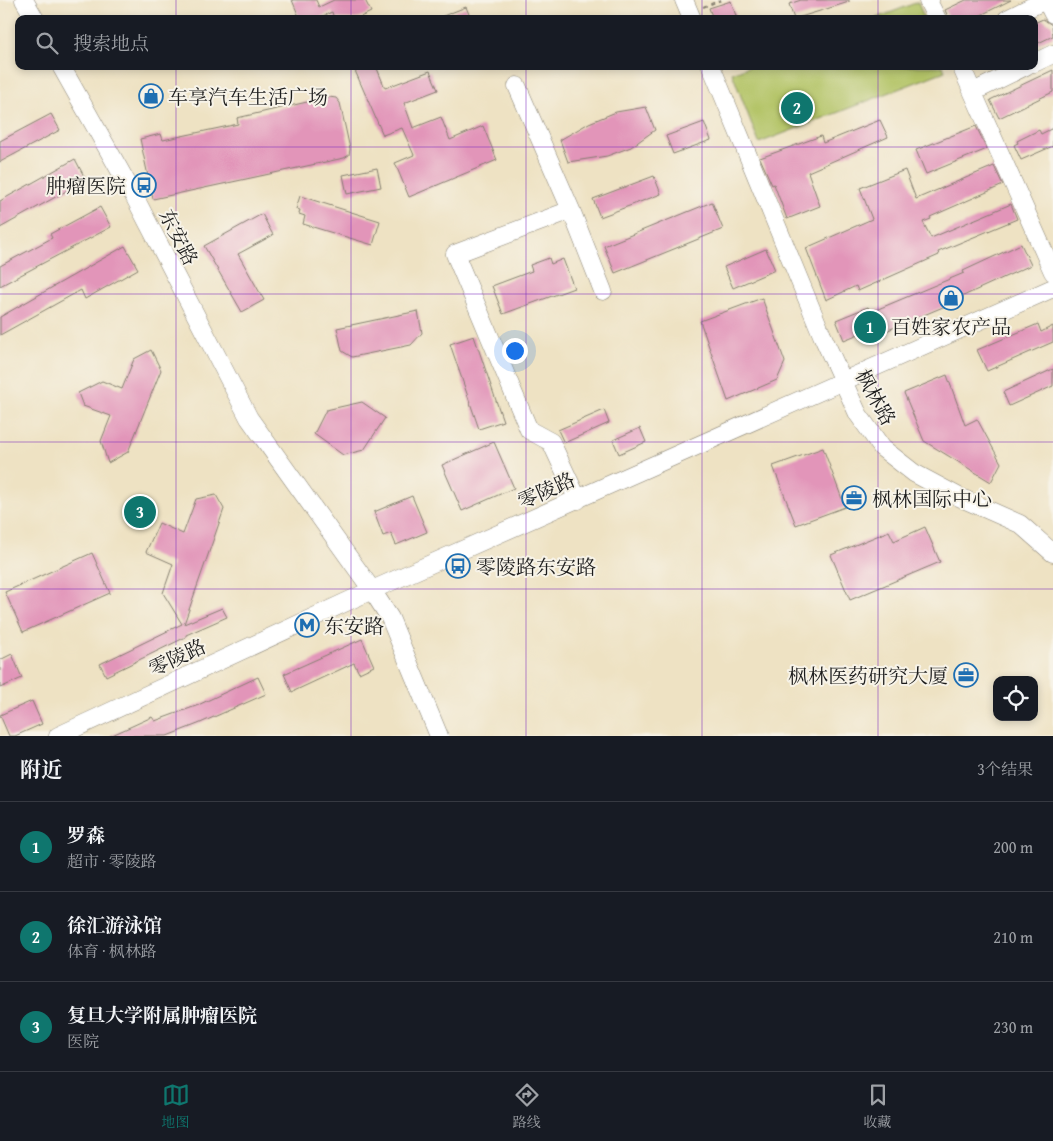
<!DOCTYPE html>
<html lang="zh">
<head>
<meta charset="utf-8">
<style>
	body { margin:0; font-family:"Gentium Book Plus","Noto Serif SC",serif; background:#20242c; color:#f1f3f6 }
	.controls { position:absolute; right:15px; bottom:15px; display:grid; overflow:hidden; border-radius:10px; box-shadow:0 2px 8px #0003 }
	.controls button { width:45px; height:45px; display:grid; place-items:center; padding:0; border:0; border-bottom:1px solid #363941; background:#171b24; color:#f1f3f6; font:25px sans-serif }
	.you { position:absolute; left:514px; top:350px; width:18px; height:18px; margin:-12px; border:4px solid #fff; border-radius:50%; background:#1a73e8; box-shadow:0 0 0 8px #1a73e833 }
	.badge { display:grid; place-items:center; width:32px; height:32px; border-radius:50%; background:#0f766e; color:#fff; font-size:16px; font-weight:700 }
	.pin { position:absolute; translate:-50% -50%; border:2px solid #fff; box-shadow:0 1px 5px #0006 }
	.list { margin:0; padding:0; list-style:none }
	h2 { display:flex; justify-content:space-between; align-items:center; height:65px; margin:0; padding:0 20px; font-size:21px }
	h2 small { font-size:16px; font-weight:400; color:#9ea1a6 }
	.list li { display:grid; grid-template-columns:32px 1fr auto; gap:15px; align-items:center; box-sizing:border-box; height:90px; padding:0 20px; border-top:1px solid #363941 }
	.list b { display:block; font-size:19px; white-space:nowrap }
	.list p { margin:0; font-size:16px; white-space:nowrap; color:#9ea1a6 }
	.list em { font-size:16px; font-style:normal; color:#9ea1a6 }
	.icon { flex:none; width:28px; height:28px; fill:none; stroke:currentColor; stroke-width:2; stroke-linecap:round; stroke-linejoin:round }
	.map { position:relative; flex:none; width:1053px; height:736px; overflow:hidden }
	.search { position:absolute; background:#171b24; box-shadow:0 2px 8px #0003; left:15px; right:15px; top:15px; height:55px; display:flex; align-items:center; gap:12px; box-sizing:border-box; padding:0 18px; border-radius:10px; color:#9ea1a6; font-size:19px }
	.sheet { height:335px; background:#171b24 }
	nav { display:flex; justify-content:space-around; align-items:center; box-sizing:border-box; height:70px; border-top:1px solid #363941; background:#171b24; font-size:14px; color:#9ea1a6 }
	nav a { display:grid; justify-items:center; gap:2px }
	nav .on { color:#0f766e }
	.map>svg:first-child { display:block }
	.green { fill:#b4c467; stroke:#687042 }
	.building { fill:#e295b9 }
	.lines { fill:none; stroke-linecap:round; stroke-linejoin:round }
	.minor-casing { stroke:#857f70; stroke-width:19 }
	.path { stroke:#857f70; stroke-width:2; stroke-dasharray:4 4; stroke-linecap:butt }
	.minor { stroke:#fff; stroke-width:18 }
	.grid { fill:none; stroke:#7b2cbf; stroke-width:1; stroke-opacity:0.55 }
	.labels { text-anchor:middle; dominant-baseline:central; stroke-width:4; stroke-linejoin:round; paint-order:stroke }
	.poi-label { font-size:20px; fill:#1c1c1c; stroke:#f7f3e8; text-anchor:start }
	.street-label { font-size:20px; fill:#1c1c1c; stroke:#f7f3e8 }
</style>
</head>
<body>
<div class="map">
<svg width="1053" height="736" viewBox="0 0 1053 736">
	<rect width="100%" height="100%" fill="#f7f3e8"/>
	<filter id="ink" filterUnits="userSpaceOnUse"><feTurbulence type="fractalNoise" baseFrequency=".02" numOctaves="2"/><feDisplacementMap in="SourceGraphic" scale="10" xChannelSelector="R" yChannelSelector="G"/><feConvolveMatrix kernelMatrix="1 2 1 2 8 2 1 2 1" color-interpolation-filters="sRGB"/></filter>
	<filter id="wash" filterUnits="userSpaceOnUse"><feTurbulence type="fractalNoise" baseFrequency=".0096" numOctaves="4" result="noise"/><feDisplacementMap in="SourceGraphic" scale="20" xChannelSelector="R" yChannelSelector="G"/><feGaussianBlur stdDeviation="1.12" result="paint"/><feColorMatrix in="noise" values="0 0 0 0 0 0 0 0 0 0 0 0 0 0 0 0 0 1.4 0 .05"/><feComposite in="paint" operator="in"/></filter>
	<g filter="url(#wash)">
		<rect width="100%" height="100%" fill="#eee2c3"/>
		<path class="green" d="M 918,2 L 924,19 L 874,19 Z
			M 750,66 L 943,66 L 945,71 L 759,143 L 732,73 Z"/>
		<g id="blocks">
			<path class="building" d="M 292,0 L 316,0 L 319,7 L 334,0 L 365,0 L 371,12 L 356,19 L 334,19 L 332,12 L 316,19 L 300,19 Z
				M 801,0 L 849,0 L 849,2 L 794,19 L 789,4 Z
				M 966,0 L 1011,0 L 973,19 L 949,19 L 945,10 Z
				M 731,1 L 737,19 L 713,19 L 709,8 Z
				M 466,7 L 471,19 L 438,19 L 438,18 Z
				M 1043,19 L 1052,25 L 1053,36 L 1034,45 L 1034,23 Z
				M 353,66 L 376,66 L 385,88 L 430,71 L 438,90 L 404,103 L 413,128 L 441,117 L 450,140 L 483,126 L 497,160 L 409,197 L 395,163 L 414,155 L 402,128 L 383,135 Z
				M 1053,70 L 1053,92 L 999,118 L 990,100 Z
				M 329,97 L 336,98 L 340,103 L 350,149 L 349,155 L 344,158 L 153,199 L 140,139 L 161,134 L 163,140 L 238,124 L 237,118 Z
				M 646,107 L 655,130 L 631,147 L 607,156 L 568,162 L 560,140 L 589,123 L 616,112 Z
				M 51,114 L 60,130 L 0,162 L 0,141 Z
				M 880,120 L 888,137 L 808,172 L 820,206 L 787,219 L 774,184 L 772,185 L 760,158 L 821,136 L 823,143 Z
				M 704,122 L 711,140 L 673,154 L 666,136 Z
				M 976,126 L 987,149 L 926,174 L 916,150 Z
				M 1053,128 L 1053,146 L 1021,160 L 1014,145 L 1018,143 L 1017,141 L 1039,130 L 1041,134 Z
				M 75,159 L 86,180 L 0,228 L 0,201 Z
				M 994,166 L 1003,185 L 930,217 L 931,219 L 923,222 L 931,238 L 1011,204 L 1017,219 L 938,252 L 939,255 L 858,291 L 856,286 L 826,300 L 806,248 L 872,219 L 860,188 L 905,170 L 916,199 Z
				M 377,168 L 381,187 L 347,194 L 343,175 Z
				M 654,176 L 661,194 L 600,217 L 593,199 Z
				M 300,196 L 380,221 L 373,245 L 303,224 L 305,216 L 299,214 L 300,210 L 296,209 Z
				M 712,202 L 723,229 L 615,273 L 604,246 Z
				M 100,207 L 111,227 L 0,286 L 0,266 L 52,238 L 50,234 Z
				M 262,214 L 273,235 L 238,254 L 264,300 L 242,312 L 204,246 Z
				M 1021,244 L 1031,265 L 961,297 L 962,299 L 874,336 L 871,329 L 844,340 L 836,320 L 868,307 L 871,312 L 964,273 L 963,271 Z
				M 125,246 L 138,269 L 85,299 L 81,290 L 0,335 L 0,317 Z
				M 766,249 L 775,270 L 733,288 L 724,267 Z
				M 549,258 L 551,264 L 563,259 L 574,288 L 503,314 L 492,286 L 532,271 L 530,265 Z
				M 762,298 L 785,362 L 777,380 L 728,401 L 700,321 Z
				M 418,311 L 422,333 L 411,345 L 352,357 L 342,351 L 337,328 Z
				M 1038,324 L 1041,332 L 1053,326 L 1053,342 L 987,371 L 977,350 Z
				M 474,336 L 503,421 L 479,429 L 450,344 Z
				M 151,350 L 161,370 L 128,452 L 108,463 L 101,441 L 111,416 L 83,406 L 78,393 L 102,381 L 122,389 L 134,359 Z
				M 1053,369 L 1053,386 L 1009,406 L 1003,392 Z
				M 947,375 L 965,425 L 977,419 L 1001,463 L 991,482 L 924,441 L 904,393 Z
				M 362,402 L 385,418 L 364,450 L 343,455 L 314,434 L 326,410 Z
				M 604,410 L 609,423 L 564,443 L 558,430 Z
				M 640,428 L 646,442 L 619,454 L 613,440 Z
				M 494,442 L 514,488 L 462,511 L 442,465 Z
				M 823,448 L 845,507 L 796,525 L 773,466 Z
				M 216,495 L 224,509 L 184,624 L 222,608 L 227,617 L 186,635 L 186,637 L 106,676 L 100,664 L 182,624 L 163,593 L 173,564 L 146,552 L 159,523 L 183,534 L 196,499 Z
				M 412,496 L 427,532 L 396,545 L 391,533 L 383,536 L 374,512 Z
				M 925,527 L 940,562 L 850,600 L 831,555 L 889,531 L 894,541 Z
				M 92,553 L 110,593 L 23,632 L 5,592 Z
				M 362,639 L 374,666 L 359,673 L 354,663 L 292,692 L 284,674 Z
				M 12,654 L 22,678 L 0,688 L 0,660 Z
				M 258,677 L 266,694 L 198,724 L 167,736 L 110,736 L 152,717 L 155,721 L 196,706 Z
				M 32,701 L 42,724 L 15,736 L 9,736 L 0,715 Z"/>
		</g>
	</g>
	<g filter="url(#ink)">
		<use href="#blocks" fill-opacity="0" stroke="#857f70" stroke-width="1"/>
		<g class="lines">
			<g class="minor-casing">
				<path id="minor" d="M 24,0 L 35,19
					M 684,0 L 692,19
					M 930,0 L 928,1 L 937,19
					M 1046,0 L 1053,14
					M 1007,19 L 1045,0
					M 1034,63 L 1053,54
					M 61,66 L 132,192 L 249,418 L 372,590 L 390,618 L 439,736
					M 711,66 L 822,335 L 858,414 L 882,448 L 914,473 L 959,497 L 1020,524 L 1053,553
					M 961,66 L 1053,272
					M 517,86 L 571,210 L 455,254 L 529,430 L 551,442 L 578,500
					M 973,92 L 1026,66
					M 571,210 L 603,291
					M 58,736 L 372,590 L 1053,288"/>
			</g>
			<path class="path" d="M 703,7 L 721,0"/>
			<use href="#minor" class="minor"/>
		</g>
	</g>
	<path class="grid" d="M 176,0 L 176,19M 351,0 L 351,19M 526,0 L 526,19M 702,0 L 702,19M 878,0 L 878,19M 176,66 L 176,736M 351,66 L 351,736M 526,66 L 526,736M 702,66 L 702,736M 878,66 L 878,736M 0,147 L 1053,147M 0,294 L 1053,294M 0,442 L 1053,442M 0,589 L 1053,589"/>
	<defs>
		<g id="shop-ring" transform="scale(1.25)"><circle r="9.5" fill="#f7f3e8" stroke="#1f6fb2" stroke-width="1.5"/><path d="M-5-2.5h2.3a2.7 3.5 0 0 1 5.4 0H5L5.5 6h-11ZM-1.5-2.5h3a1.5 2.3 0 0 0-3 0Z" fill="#1f6fb2"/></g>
		<g id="bus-ring" transform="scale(1.25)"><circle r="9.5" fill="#f7f3e8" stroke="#1f6fb2" stroke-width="1.5"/><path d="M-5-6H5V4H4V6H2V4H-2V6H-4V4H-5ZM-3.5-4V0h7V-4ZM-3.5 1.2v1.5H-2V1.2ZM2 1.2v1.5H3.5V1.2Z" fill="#1f6fb2"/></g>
		<g id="office-ring" transform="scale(1.25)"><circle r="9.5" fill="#f7f3e8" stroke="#1f6fb2" stroke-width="1.5"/><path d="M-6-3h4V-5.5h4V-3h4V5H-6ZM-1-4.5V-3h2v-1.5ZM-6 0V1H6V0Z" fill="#1f6fb2"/></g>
		<g id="metro-ring" transform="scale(1.25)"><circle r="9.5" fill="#f7f3e8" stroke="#1f6fb2" stroke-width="1.5"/><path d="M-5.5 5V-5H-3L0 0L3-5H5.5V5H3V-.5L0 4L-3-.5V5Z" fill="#1f6fb2"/></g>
	</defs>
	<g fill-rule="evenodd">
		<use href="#shop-ring" x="151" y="96"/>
		<use href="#bus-ring" x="144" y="185"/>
		<use href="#shop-ring" x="951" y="298"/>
		<use href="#office-ring" x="854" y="498"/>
		<use href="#bus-ring" x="458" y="566"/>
		<use href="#metro-ring" x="307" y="625"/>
		<use href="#office-ring" x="966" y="675"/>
	</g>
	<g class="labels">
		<g class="poi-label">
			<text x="168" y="96">车享汽车生活广场</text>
			<text x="126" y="185" text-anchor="end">肿瘤医院</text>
			<text x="951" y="326" text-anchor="middle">百姓家农产品</text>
			<text x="872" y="498">枫林国际中心</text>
			<text x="476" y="566">零陵路东安路</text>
			<text x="324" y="625">东安路</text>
			<text x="948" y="675" text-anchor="end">枫林医药研究大厦</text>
		</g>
		<g class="street-label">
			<text transform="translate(179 237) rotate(63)">东安路</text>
			<text transform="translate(876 397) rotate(61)">枫林路</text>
			<text transform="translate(546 490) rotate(-24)">零陵路</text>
			<text transform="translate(177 657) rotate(-25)">零陵路</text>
		</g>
	</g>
</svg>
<div class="controls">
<button><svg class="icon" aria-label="locate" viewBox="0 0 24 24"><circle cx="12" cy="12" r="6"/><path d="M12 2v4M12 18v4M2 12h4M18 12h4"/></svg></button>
</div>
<div class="you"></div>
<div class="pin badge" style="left:870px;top:327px">1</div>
<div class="pin badge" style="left:797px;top:108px">2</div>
<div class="pin badge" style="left:140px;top:512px">3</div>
<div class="search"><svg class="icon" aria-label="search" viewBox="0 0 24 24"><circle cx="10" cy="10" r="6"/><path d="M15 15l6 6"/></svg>搜索地点</div>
</div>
<section class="sheet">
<h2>附近<small>3个结果</small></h2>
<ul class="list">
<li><span class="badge">1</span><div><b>罗森</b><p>超市 · 零陵路</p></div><em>200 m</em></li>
<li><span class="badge">2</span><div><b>徐汇游泳馆</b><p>体育 · 枫林路</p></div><em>210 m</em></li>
<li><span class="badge">3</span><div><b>复旦大学附属肿瘤医院</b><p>医院</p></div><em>230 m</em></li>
</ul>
</section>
<nav>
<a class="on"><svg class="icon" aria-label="map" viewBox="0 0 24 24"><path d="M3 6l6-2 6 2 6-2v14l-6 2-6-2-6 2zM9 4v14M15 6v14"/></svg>地图</a>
<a><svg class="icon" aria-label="directions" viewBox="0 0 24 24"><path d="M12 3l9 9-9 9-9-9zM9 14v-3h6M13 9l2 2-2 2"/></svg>路线</a>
<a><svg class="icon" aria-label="saved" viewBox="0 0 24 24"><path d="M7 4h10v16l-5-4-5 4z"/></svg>收藏</a>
</nav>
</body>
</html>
